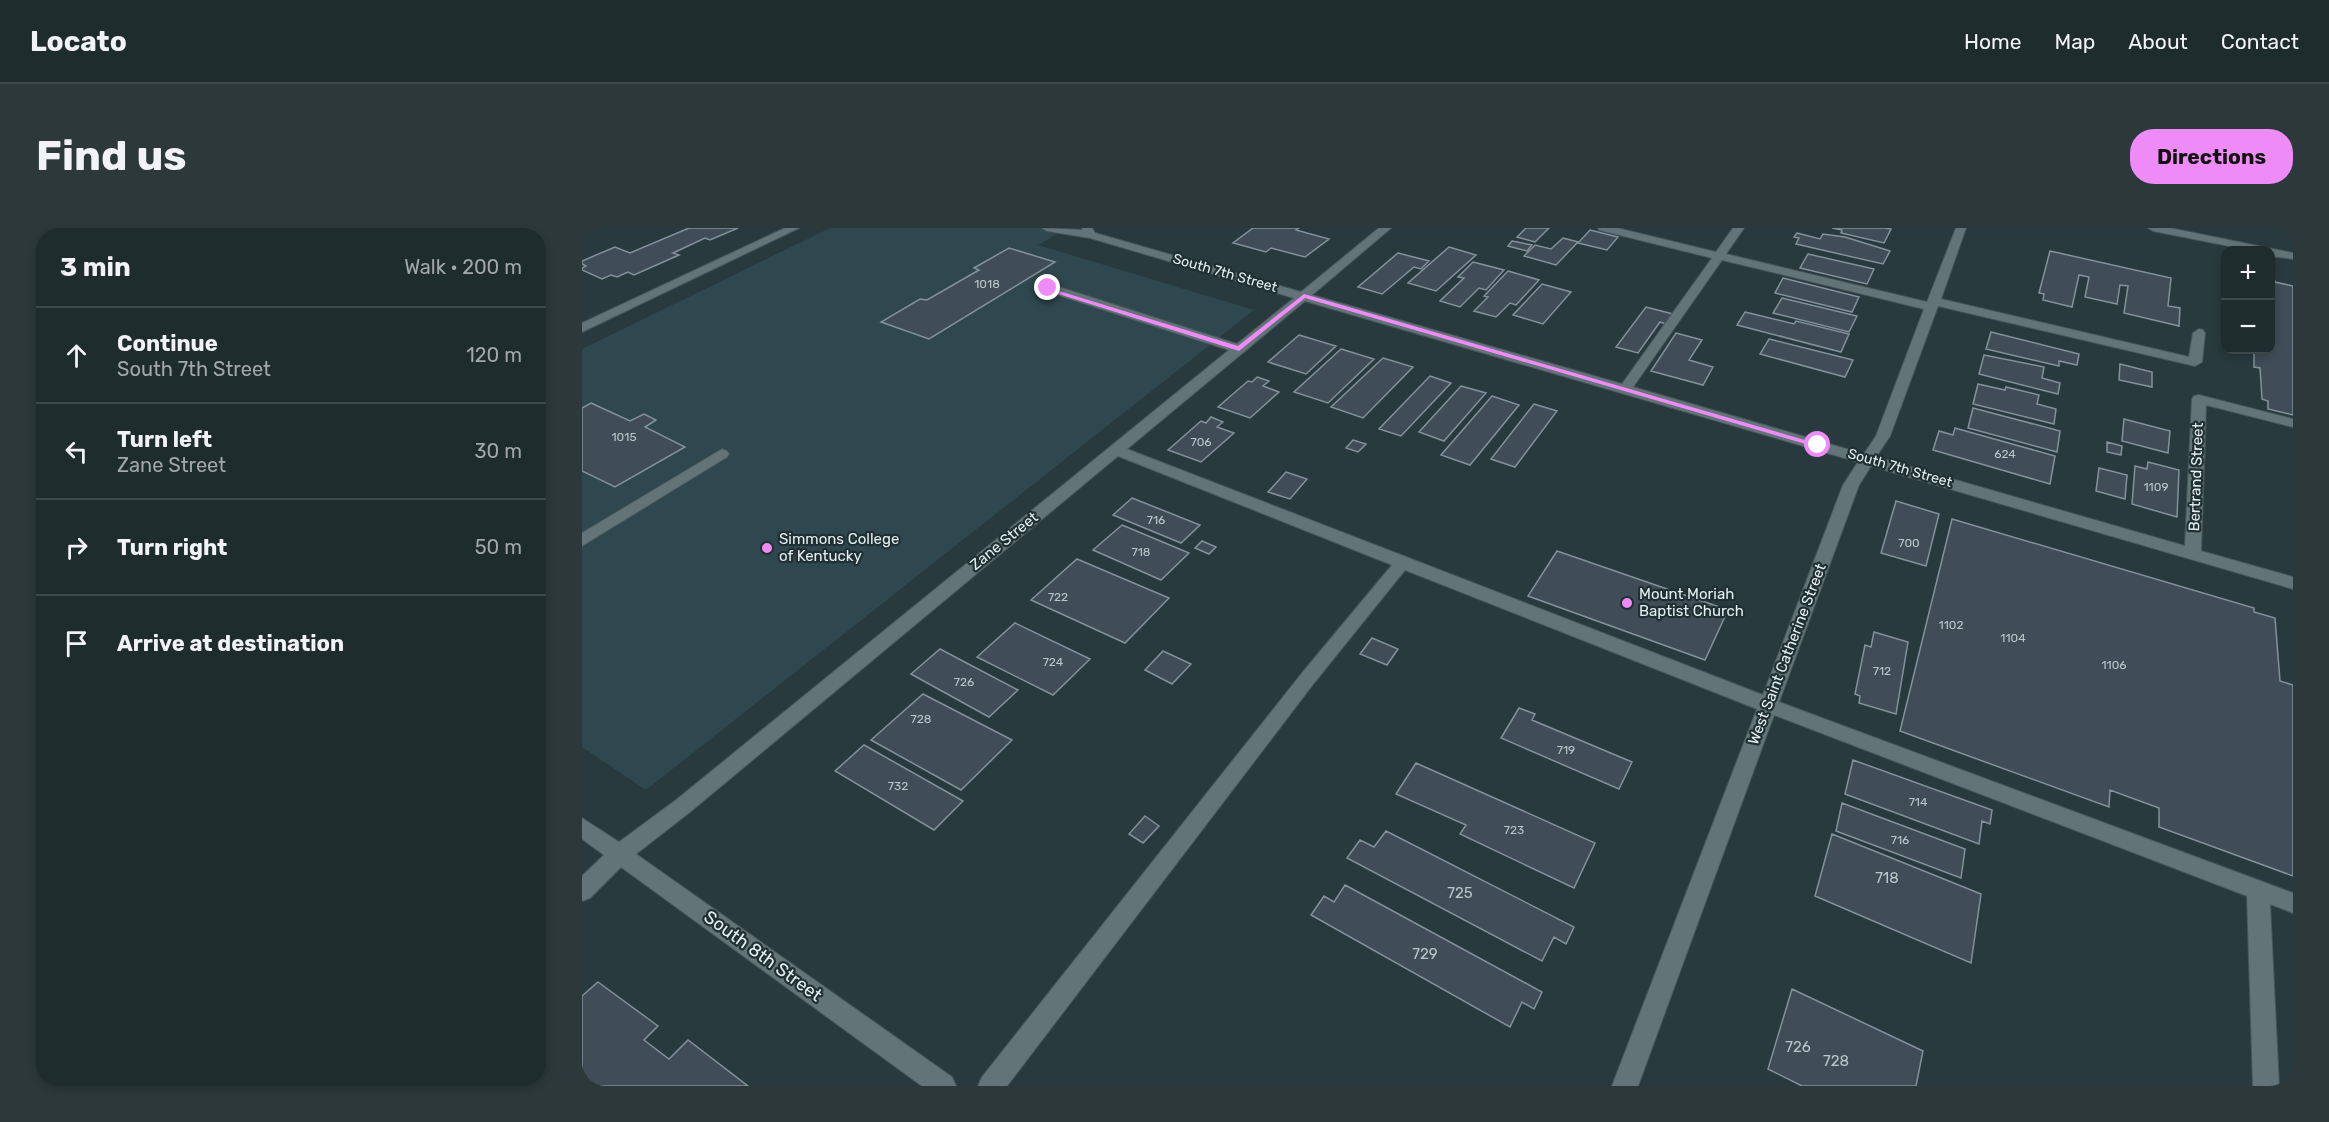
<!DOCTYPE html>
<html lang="en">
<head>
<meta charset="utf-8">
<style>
	body { margin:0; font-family:Rubik,sans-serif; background:#2c383a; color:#f1f3f6 }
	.controls { position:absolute; right:18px; top:18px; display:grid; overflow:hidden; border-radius:12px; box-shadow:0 3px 9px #0003 }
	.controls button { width:54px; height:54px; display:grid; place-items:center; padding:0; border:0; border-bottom:2px solid #3c484a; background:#1f2c2e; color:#f1f3f6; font:30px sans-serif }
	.stop { position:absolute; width:18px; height:18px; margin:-14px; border:4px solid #ef8bf7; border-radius:50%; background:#fff }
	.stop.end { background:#ef8bf7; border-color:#fff; box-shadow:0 2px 6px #0008 }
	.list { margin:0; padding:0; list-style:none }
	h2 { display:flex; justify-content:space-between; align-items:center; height:78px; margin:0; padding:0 24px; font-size:26px }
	h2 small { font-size:20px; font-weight:400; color:#a1a7aa }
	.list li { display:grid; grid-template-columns:39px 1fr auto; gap:18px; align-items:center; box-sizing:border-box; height:96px; padding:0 24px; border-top:2px solid #3c484a }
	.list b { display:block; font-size:22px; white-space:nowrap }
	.list p { margin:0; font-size:20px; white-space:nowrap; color:#a1a7aa }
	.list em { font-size:20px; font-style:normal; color:#a1a7aa }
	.icon { flex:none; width:33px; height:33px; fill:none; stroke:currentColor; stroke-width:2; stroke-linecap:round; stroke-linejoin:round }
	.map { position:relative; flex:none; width:1711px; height:858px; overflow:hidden; border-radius:24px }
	header { display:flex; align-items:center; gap:36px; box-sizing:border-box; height:84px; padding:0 30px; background:#1f2c2e; border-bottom:2px solid #3c484a }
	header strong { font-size:28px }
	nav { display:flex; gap:33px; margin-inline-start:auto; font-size:21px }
	.intro { display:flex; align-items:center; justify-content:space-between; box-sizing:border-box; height:144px; padding:0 36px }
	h1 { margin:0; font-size:42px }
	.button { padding:15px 27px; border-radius:24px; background:#ef8bf7; color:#111; font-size:21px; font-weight:700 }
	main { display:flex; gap:36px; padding:0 36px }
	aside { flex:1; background:#1f2c2e; border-radius:24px; box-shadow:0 3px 9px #0003 }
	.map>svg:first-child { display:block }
	.built { fill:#2f474e }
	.building { fill:#404d56; stroke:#83919b; stroke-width:1.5 }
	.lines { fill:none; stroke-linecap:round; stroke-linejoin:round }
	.minor-casing { stroke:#48565a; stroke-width:2 }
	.minor { fill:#627478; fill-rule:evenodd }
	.route { fill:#ef8bf7 }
	.poi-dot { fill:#ef8bf7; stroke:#1f3034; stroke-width:2 }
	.labels { text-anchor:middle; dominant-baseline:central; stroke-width:4.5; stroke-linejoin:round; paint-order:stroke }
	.number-label { font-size:12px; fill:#bbc6ca }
	.far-street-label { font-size:14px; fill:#e4eef1; stroke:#1f3034 }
	.street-label { font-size:15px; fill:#e4eef1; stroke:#1f3034 }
	.poi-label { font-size:15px; fill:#e4eef1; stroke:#1f3034; text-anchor:start }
	.near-number-label { font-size:15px; fill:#bbc6ca }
	.near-street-label { font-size:18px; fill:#e4eef1; stroke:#1f3034 }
</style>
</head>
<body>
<header>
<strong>Locato</strong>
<nav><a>Home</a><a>Map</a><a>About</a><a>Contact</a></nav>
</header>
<div class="intro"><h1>Find us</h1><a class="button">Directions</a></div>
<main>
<aside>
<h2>3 min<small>Walk · 200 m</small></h2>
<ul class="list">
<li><svg class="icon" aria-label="ahead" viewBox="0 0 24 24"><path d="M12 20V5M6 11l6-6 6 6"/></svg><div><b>Continue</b><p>South 7th Street</p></div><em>120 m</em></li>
<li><svg class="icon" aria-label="left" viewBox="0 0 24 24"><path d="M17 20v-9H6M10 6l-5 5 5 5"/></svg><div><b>Turn left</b><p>Zane Street</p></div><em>30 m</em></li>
<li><svg class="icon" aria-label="right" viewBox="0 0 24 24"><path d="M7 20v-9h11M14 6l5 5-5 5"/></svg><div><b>Turn right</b></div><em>50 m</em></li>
<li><svg class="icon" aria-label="arrive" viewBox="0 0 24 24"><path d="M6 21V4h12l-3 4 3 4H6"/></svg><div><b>Arrive at destination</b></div></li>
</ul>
</aside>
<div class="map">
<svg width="1711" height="858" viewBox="0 0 1711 858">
	<rect width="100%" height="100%" fill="#293a3e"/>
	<path class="built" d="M 248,0 L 485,0 L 456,17 L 672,82 L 64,562 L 0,519 L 0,121 Z"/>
	<path class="building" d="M 107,0 L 156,0 L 128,12 L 123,10 L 91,25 L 97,27 L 52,47 L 46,44 L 35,49 L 29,47 L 20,51 L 0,42 L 0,40 L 4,38 L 0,36 L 0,33 L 33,19 L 48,25 Z
		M 671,0 L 717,0 L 714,2 L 747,11 L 723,29 L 689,20 L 684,24 L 651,15 Z
		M 944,0 L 967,0 L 953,14 L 935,9 Z
		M 1250,0 L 1302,0 L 1309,1 L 1302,15 L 1259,5 L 1260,2 Z
		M 1008,2 L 1036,9 L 1025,22 L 996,15 Z
		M 1215,5 L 1238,11 L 1241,6 L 1263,9 L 1308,23 L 1301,36 L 1214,16 L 1217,10 L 1212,9 Z
		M 981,10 L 996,14 L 974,37 L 942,28 L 953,17 L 969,21 Z
		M 930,13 L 950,17 L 945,23 L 926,18 Z
		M 867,19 L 894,27 L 854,63 L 826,55 Z
		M 427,20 L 473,34 L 347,111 L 299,94 L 338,71 L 345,72 L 397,42 L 392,40 Z
		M 1468,23 L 1589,50 L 1586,78 L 1598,80 L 1597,98 L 1542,85 L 1546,58 L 1538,57 L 1535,76 L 1503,69 L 1507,49 L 1497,47 L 1490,79 L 1461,72 L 1462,66 L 1457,65 Z
		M 816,25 L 847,33 L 839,41 L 832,39 L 800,66 L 776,59 Z
		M 1226,26 L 1292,41 L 1285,56 L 1218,40 Z
		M 891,34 L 922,42 L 904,62 L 897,60 L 878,79 L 858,73 L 882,50 L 876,49 Z
		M 926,43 L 957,52 L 934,77 L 928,75 L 914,89 L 892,83 L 906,69 L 902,68 Z
		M 1688,49 L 1692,50 L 1693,54 L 1711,58 L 1711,187 L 1686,181 L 1686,173 L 1680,171 L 1678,140 L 1672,139 L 1672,122 L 1688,122 Z
		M 1201,50 L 1277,69 L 1270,84 L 1193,65 Z
		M 960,56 L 989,64 L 961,96 L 931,87 Z
		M 1200,70 L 1275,88 L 1267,104 L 1191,85 Z
		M 1064,79 L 1091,86 L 1084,96 L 1078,94 L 1056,125 L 1034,119 Z
		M 1163,84 L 1212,96 L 1214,93 L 1267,106 L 1259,124 L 1155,97 Z
		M 1409,104 L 1497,126 L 1495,137 L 1477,133 L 1477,138 L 1404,121 Z
		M 1094,105 L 1120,112 L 1107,132 L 1131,139 L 1121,157 L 1069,143 Z
		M 717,107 L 754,118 L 724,146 L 686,134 Z
		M 1187,111 L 1271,132 L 1263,149 L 1178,126 Z
		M 759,121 L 792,131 L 746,175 L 712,164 Z
		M 1402,127 L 1462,139 L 1460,150 L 1478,155 L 1476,166 L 1397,146 Z
		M 801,130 L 831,139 L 781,190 L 749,179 Z
		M 1538,136 L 1570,144 L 1570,159 L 1537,152 Z
		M 848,148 L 869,155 L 819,208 L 797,201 Z
		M 675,149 L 687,153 L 681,158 L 697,164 L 668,190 L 636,179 L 666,153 L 670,154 Z
		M 1396,156 L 1423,162 L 1424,159 L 1457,167 L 1455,176 L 1474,181 L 1472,196 L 1391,176 Z
		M 879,158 L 904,165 L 862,213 L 837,204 Z
		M 910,168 L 937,177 L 888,237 L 859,227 Z
		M 9,175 L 48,193 L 62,186 L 74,192 L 63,199 L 103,219 L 33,259 L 0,243 L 0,180 Z
		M 952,176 L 975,183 L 933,239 L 909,231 Z
		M 1391,180 L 1478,203 L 1475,224 L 1386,200 Z
		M 629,189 L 641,194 L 635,199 L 652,205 L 619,234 L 586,222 L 619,193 L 624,195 Z
		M 1542,191 L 1588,203 L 1586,225 L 1540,213 Z
		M 1373,200 L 1473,228 L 1468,256 L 1351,222 L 1357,203 L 1371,207 Z
		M 771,212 L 784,216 L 776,224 L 764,220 Z
		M 1525,214 L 1540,218 L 1539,227 L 1525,224 Z
		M 1566,234 L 1597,242 L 1595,289 L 1550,276 L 1553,238 L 1565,241 Z
		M 1517,240 L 1545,247 L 1543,271 L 1514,263 Z
		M 704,244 L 725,251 L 708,271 L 686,264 Z
		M 550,270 L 618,297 L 599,315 L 531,287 Z
		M 1314,273 L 1357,286 L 1344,338 L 1299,325 Z
		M 1370,291 L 1672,380 L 1672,384 L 1693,390 L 1698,453 L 1711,457 L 1711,648 L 1577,599 L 1577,580 L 1528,562 L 1527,579 L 1318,503 Z
		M 540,297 L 607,325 L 579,352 L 511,322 Z
		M 620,313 L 634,319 L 627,326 L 613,320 Z
		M 975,323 L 1146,382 L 1123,432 L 946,368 Z
		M 495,331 L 587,370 L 543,415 L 449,372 Z
		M 433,395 L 508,431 L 471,467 L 395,429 Z
		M 1292,404 L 1326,414 L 1314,486 L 1277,475 L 1278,468 L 1273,466 L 1283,417 L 1289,419 Z
		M 790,410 L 816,421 L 805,437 L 778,426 Z
		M 358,421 L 436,462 L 407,489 L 329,446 Z
		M 581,423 L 609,436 L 590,456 L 563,442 Z
		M 341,466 L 430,512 L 379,562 L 289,512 Z
		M 937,480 L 953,486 L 950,492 L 1050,534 L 1037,561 L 919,510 Z
		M 282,517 L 381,573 L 352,602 L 253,543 Z
		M 1271,532 L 1410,582 L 1408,596 L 1400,593 L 1397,616 L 1263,566 Z
		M 834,535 L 1013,615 L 992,660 L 878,606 L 884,597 L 814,566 Z
		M 1260,575 L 1383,621 L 1379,650 L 1254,603 Z
		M 563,588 L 577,598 L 561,615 L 547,606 Z
		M 804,603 L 992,699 L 984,716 L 972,709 L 960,733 L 765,630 L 778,612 L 792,619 Z
		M 1250,606 L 1399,666 L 1389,735 L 1233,668 Z
		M 763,657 L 960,764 L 952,781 L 940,774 L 928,799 L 729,687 L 742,668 L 752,674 Z
		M 16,754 L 76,798 L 62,812 L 87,831 L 106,812 L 166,858 L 0,858 L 0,768 Z
		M 1210,761 L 1341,823 L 1334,858 L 1220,858 L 1186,841 Z"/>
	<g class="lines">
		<g class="minor-casing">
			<path id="minor" d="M 203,0 L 217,0 L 0,104 L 0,95 Z
				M 460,0 L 501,2 L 500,0 L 510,0 L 513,5 L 719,64 L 797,0 L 809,0 L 730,67 L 1040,156 L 1130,30 L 1017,2 L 1016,0 L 1035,0 L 1134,24 L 1151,0 L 1162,0 L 1144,26 L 1345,74 L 1374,0 L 1384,0 L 1359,71 L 1607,129 L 1611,105 L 1617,101 L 1621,102 L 1623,105 L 1620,134 L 1613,138 L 1356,78 L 1308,208 L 1294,229 L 1603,318 L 1610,171 L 1612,168 L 1617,167 L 1711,191 L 1711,199 L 1624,177 L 1619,323 L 1711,349 L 1711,361 L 1289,238 L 1277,257 L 1197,474 L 1711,665 L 1711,685 L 1688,676 L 1697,858 L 1671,858 L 1665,668 L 1192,487 L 1056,858 L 1030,858 L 1175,481 L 823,342 L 732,455 L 425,858 L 396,858 L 400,849 L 720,445 L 810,337 L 536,228 L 108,584 L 54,626 L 370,849 L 374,858 L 340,858 L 39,639 L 8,670 L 0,673 L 0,648 L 22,627 L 0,611 L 0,590 L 37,614 L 94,572 L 647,122 L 463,63 L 463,57 L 471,57 L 655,116 L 712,70 L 508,10 L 465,3 ZM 1140,32 L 1342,81 L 1294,208 L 1282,226 L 1051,159 ZM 723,73 L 1276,234 L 1261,257 L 1181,467 L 545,221 Z
				M 1566,0 L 1588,0 L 1711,25 L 1711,31 L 1688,28 L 1688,22 L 1667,22 L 1571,3 Z
				M 140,221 L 145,223 L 147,226 L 145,229 L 0,318 L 0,305 Z"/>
		</g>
		<use href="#minor" class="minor"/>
	</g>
	<path class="route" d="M 464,59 L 656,118 L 722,66 L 1240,217 L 1234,219 L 723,70 L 657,123 L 464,62 Z"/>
	<g class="poi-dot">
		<circle cx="185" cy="320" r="6"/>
		<circle cx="1045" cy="375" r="6"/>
	</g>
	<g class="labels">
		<g class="number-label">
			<text x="405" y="56">1018</text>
			<text x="42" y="209">1015</text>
			<text x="619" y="214">706</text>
			<text x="1423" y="226">624</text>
			<text x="1574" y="259">1109</text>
			<text x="574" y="292">716</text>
			<text x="1327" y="315">700</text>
			<text x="559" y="324">718</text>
			<text x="476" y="369">722</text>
			<text x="1369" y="397">1102</text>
			<text x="1431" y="410">1104</text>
			<text x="471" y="434">724</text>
			<text x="1532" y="437">1106</text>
			<text x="1300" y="443">712</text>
			<text x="382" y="454">726</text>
			<text x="339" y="491">728</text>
			<text x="984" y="522">719</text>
			<text x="316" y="558">732</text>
			<text x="1336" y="574">714</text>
			<text x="932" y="602">723</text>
			<text x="1318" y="612">716</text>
		</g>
		<g class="far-street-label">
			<text transform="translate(643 45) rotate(16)">South 7th Street</text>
			<text transform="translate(1318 240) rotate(16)">South 7th Street</text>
		</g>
		<g class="street-label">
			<text transform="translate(1614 249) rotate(-88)">Bertrand Street</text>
			<text transform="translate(422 313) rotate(-39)">Zane Street</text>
			<text transform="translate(1205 426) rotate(-69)">West Saint Catherine Street</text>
		</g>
		<g class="poi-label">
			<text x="197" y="311">Simmons College<tspan x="197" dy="17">of Kentucky</tspan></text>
			<text x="1057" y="366">Mount Moriah<tspan x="1057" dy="17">Baptist Church</tspan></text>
		</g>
		<g class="near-number-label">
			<text x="1305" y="650">718</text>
			<text x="878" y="665">725</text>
			<text x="843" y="726">729</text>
			<text x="1216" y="819">726</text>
			<text x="1254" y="833">728</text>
		</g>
		<g class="near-street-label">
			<text transform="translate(181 728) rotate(36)">South 8th Street</text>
		</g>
	</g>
</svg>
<div class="controls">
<button>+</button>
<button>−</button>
</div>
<div class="stop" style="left:1236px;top:217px"></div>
<div class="stop end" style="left:466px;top:60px"></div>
</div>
</main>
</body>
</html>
